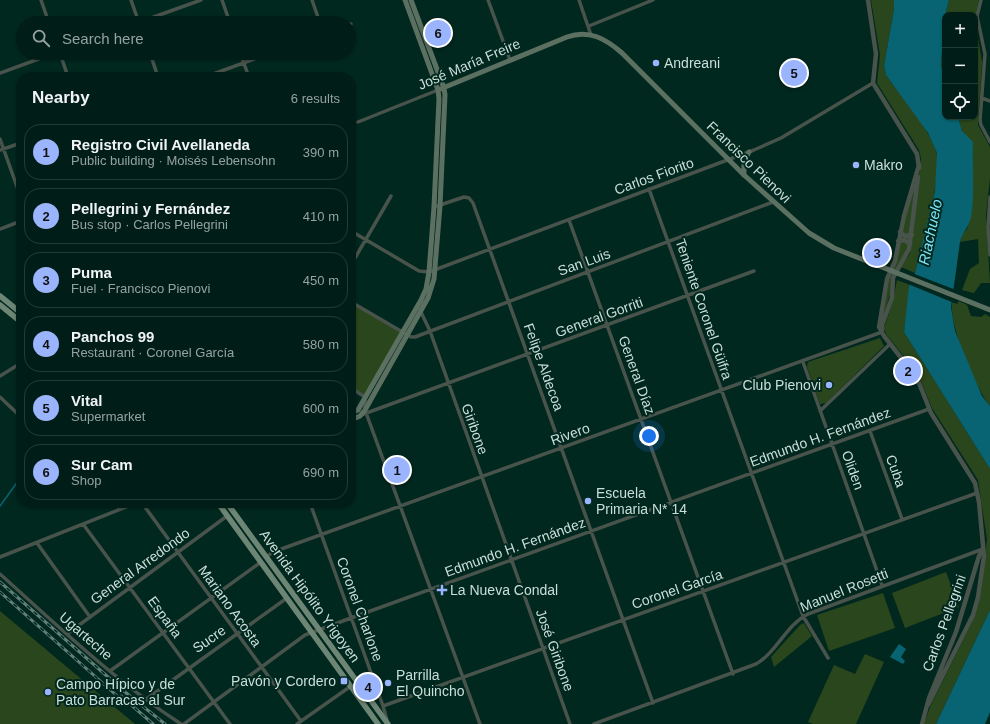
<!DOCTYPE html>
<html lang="en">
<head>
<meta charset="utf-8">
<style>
	body { margin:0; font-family:Helvetica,sans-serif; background:#0a2720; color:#f1f3f6 }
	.controls { position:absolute; right:12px; top:12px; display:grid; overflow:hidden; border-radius:8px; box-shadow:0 1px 3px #0004 }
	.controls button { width:36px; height:36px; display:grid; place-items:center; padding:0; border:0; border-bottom:1px solid #223c36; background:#001e17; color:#f1f3f6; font:20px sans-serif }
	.you { position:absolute; left:649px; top:436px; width:14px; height:14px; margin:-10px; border:3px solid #fff; border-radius:50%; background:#1a73e8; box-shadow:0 0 0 6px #1a73e833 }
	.badge { display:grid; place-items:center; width:26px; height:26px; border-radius:50%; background:#9ab5fd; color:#111; font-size:13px; font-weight:700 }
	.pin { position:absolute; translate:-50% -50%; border:2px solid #fff; box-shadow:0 1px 4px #0006 }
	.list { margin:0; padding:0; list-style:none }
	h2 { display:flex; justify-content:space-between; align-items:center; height:52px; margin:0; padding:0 16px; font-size:17px }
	h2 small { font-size:13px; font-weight:400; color:#95a2a1 }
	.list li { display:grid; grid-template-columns:26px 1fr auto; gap:12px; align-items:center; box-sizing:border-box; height:56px; margin:0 8px 8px; padding:0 8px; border:1px solid #223c36; border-radius:16px }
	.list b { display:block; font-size:15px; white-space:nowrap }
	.list p { margin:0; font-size:13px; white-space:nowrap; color:#95a2a1 }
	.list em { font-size:13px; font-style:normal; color:#95a2a1 }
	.icon { flex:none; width:22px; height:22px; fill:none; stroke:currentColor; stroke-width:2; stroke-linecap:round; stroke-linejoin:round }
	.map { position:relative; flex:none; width:990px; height:724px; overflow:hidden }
	.search { position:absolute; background:#001e17; box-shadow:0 1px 3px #0004; left:16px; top:16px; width:340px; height:44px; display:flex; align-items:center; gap:10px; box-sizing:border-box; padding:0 14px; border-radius:22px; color:#95a2a1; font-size:15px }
	.panel { position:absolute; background:#001e17; box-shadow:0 1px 3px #0004; left:16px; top:72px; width:340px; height:436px; border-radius:16px }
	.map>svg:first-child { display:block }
	.green { fill:#2a461c }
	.water { fill:#086472 }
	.pier { fill:#00281f }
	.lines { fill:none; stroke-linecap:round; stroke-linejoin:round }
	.stream { stroke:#086472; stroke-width:1.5 }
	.minor { stroke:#47534b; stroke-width:3.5 }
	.tertiary { stroke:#47534b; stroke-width:4.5 }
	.secondary { stroke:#5c7062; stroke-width:5 }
	.primary { stroke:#6c8574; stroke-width:5.5 }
	.rail-casing { stroke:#628078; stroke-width:3 }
	.rail { stroke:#00281f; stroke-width:1.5; stroke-dasharray:4.5; stroke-linecap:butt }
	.poi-dot { fill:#9ab5fd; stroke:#00281f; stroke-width:1.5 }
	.labels { text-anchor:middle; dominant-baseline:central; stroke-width:4; stroke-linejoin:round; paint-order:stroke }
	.poi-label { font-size:14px; fill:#cadfd8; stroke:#00281f; text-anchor:start }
	.street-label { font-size:14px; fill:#cadfd8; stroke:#00281f }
	.water-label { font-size:15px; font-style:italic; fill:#7be5fa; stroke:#00281f }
</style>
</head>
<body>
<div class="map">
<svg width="990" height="724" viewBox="0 0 990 724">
	<rect width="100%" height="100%" fill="#00281f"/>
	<path class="green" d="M 871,0 L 894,0 L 894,9 L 884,66 L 886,75 C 903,99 926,123 936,151 C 944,172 921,248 915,273 L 901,267 L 910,253 L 921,158 L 919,150 L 877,83 L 880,55 Z
		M 949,0 L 979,0 L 975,19 L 975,15 L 945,15 Z
		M 945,17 L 945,82 L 941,65 Z
		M 975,20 L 982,62 L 978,125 L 990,147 L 990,178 L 986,215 L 990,283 L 981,283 L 974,293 L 962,290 L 970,269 L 979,263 L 978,239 L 960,242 L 962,235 L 967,229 L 971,215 L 962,131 L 958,117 L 975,117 Z
		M 919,165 L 909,249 L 897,269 L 880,330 L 884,298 Z
		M 897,280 L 910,285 L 904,332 L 990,469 L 990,610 L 936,724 L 924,724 L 930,707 L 972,622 L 985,557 L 987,539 L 978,480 L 932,408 L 918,374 L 886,334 L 884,328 L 893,301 Z
		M 959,301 L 967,305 L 971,316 L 981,317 L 985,314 L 990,317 L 990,406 C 975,387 949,326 952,302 L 957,304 Z
		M 351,302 L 403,332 L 365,397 L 351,388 Z
		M 880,338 L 884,346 L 826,403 L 820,404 L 807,367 L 808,362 Z
		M 946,572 L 959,607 L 905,628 L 892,593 Z
		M 883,593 L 895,628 L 829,651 L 817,615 Z
		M 0,611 L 135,724 L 0,724 Z
		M 804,623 L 812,636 L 774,667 L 771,657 L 800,625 Z
		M 865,654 L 884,662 L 856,724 L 813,724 L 808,722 L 834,665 L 855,674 Z"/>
	<path class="water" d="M 894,0 L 949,0 L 945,15 L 941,65 L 945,82 L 945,117 L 958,117 L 962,131 L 973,142 C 972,164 975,195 971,217 C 969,227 962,233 960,242 L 951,307 L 955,331 L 982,396 L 990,406 L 990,469 L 904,332 L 909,286 L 915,273 L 935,191 L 937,153 L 928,133 L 886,75 L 884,66 L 894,9 Z
		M 990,610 L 990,712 L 985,724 L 936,724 Z
		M 899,644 L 906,649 L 901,657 L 905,661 L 903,664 L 890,657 Z"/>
	<path class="pier" d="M 912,273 L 956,290 L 954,303 L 908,284 Z"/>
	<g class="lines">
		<path class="stream" d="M 0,506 L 21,477"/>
		<path class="minor" d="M 41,0 L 49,23
			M 131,0 L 139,23
			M 222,0 L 230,23
			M 312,0 L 320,23
			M 488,0 L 510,60
			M 579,0 L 591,35
			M 981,0 L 977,16 L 985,54 L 980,120 L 981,125 L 990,142
			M 137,23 L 201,0
			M 349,24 L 351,24
			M 589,26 L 653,0
			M 60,53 L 68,77
			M 150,53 L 158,77
			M 240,53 L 249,77
			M 0,73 L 55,53
			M 205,77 L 271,53
			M 982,98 L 990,101
			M 358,122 L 438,90
			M 0,139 L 21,198
			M 0,150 L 21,143
			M 649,189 L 803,616 L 828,658
			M 990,197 L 988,227 L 990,255
			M 434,207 L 464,197 L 469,198 L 473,203 L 653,703
			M 569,220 L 733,674
			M 0,229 L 21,221
			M 351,231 L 419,271 L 429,272 L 754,150 L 781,138 L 873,83
			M 351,265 L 391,196
			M 351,302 L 411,337 L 415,337 L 773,202
			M 420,310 L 430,331 L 570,724
			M 803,362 L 882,585
			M 0,376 L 21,363
			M 351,388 L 365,397 L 365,410 L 480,724
			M 0,397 L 21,417
			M 820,411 L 890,344
			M 361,415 L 754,271
			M 870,431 L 902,519
			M 113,503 L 120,509
			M 142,503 L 301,721
			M 310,503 L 383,706 L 387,720
			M 83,524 L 230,724
			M 37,543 L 90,617
			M 0,557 L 136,503
			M 266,557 L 273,552 L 882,332
			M 0,574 C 58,626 115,681 181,724
			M 67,634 L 227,516
			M 110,671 L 261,562
			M 361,686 L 374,680
			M 145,700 L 287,598
			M 383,706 L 977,493
			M 184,724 L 305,635 L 351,618 L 929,409
			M 297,724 L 351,686
			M 594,724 L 756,664 C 777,652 786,625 808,614 L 983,549"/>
		<path class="tertiary" d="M 868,0 L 876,54 L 873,83 L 917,154 L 919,168
			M 919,165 L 904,216 L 895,261 L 887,279 L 879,327 L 884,336 L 917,378 L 931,413 L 975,483 L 979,502 L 984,556 L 978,597 L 973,615 L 928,705
			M 900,232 L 905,236 L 912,235
			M 898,241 L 905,240 L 910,244
			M 882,331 L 882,325 L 892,298 L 893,278 L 909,249 L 918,177
			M 922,724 L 929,698 L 956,632 L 979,556 L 983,549"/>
		<path class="secondary" d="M 438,90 L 567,37 C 589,29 606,39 622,53 L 744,175 L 809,233 L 834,248 L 990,310
			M 744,175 L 744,162 L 749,152
			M 351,413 L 358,410 L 362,403 L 421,300 L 426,289 L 429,272 L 434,207 L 439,99 L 438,90 L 405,0
			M 351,420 L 360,416 L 365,410 L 428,298 L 434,279 L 440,206 L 445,95 L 444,88 L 411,0"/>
		<path class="primary" d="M 0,296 L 21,313
			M 0,305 L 21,322
			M 218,503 L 378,724
			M 227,503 L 388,724"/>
		<g class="rail-casing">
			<path id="rail" d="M 0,582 L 125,692 L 165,724
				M 0,592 L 124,702
				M 121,696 L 153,724"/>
		</g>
		<use href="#rail" class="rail"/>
	</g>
	<g class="poi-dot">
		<circle cx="656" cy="63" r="4"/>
		<circle cx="856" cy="165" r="4"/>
		<circle cx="829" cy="385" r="4"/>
		<circle cx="588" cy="501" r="4"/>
		<path d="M440 584h4v4h4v4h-4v4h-4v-4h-4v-4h4z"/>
		<rect x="340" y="677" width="8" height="8" rx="2"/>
		<circle cx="388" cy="683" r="4"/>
		<circle cx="48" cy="692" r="4"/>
	</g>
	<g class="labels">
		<g class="poi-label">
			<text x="664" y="63">Andreani</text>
			<text x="864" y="165">Makro</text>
			<text x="821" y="385" text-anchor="end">Club Pienovi</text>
			<text x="596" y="493">Escuela<tspan x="596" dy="16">Primaria N* 14</tspan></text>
			<text x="450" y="590">La Nueva Condal</text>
			<text x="396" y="675">Parrilla<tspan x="396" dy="16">El Quincho</tspan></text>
			<text x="336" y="681" text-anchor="end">Pavón y Cordero</text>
			<text x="56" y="684">Campo Hípico y de<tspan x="56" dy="16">Pato Barracas al Sur</tspan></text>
		</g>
		<g class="street-label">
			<text transform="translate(469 64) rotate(-23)">José María Freire</text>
			<text transform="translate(749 162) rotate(44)">Francisco Pienovi</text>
			<text transform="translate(654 176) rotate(-20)">Carlos Fiorito</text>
			<text transform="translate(584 262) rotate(-20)">San Luis</text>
			<text transform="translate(704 309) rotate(71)">Teniente Coronel Güifra</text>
			<text transform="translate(599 317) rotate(-20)">General Gorriti</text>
			<text transform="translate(544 367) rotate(70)">Felipe Aldecoa</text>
			<text transform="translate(637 375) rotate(70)">General Díaz</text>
			<text transform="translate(475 429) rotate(70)">Giribone</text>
			<text transform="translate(570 434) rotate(-20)">Rivero</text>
			<text transform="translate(820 437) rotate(-20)">Edmundo H. Fernández</text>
			<text transform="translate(853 470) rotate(70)">Oliden</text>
			<text transform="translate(896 471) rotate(70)">Cuba</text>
			<text transform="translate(515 547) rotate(-20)">Edmundo H. Fernández</text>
			<text transform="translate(140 566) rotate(-36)">General Arredondo</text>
			<text transform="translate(677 589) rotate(-19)">Coronel García</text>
			<text transform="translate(844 590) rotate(-22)">Manuel Rosetti</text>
			<text transform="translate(310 596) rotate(54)">Avenida Hipólito Yrigoyen</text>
			<text transform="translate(230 606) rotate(54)">Mariano Acosta</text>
			<text transform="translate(360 609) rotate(70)">Coronel Charlone</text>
			<text transform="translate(165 617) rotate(54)">España</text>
			<text transform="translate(944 623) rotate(-70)">Carlos Pellegrini</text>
			<text transform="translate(86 636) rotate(41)">Ugarteche</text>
			<text transform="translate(209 639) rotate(-35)">Sucre</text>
			<text transform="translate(555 650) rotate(70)">José Giribone</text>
		</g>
		<g class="water-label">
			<text transform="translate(930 232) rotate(-78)">Riachuelo</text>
		</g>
	</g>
</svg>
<div class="controls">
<button>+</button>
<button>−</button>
<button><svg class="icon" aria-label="locate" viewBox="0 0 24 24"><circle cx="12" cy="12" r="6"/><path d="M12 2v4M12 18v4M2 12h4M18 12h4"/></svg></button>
</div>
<div class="you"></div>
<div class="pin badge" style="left:397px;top:470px">1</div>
<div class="pin badge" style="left:908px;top:371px">2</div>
<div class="pin badge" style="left:877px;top:253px">3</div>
<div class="pin badge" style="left:368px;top:687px">4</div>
<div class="pin badge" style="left:794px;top:73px">5</div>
<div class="pin badge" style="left:438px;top:33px">6</div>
<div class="search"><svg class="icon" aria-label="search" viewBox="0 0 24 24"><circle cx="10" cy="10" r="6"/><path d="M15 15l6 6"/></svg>Search here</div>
<section class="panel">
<h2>Nearby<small>6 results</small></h2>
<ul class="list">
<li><span class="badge">1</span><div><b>Registro Civil Avellaneda</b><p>Public building · Moisés Lebensohn</p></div><em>390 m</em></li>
<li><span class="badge">2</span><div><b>Pellegrini y Fernández</b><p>Bus stop · Carlos Pellegrini</p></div><em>410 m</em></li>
<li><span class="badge">3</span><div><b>Puma</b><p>Fuel · Francisco Pienovi</p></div><em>450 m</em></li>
<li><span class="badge">4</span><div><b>Panchos 99</b><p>Restaurant · Coronel García</p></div><em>580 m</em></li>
<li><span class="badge">5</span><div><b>Vital</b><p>Supermarket</p></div><em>600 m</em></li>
<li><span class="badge">6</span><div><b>Sur Cam</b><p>Shop</p></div><em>690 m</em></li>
</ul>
</section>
</div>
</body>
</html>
